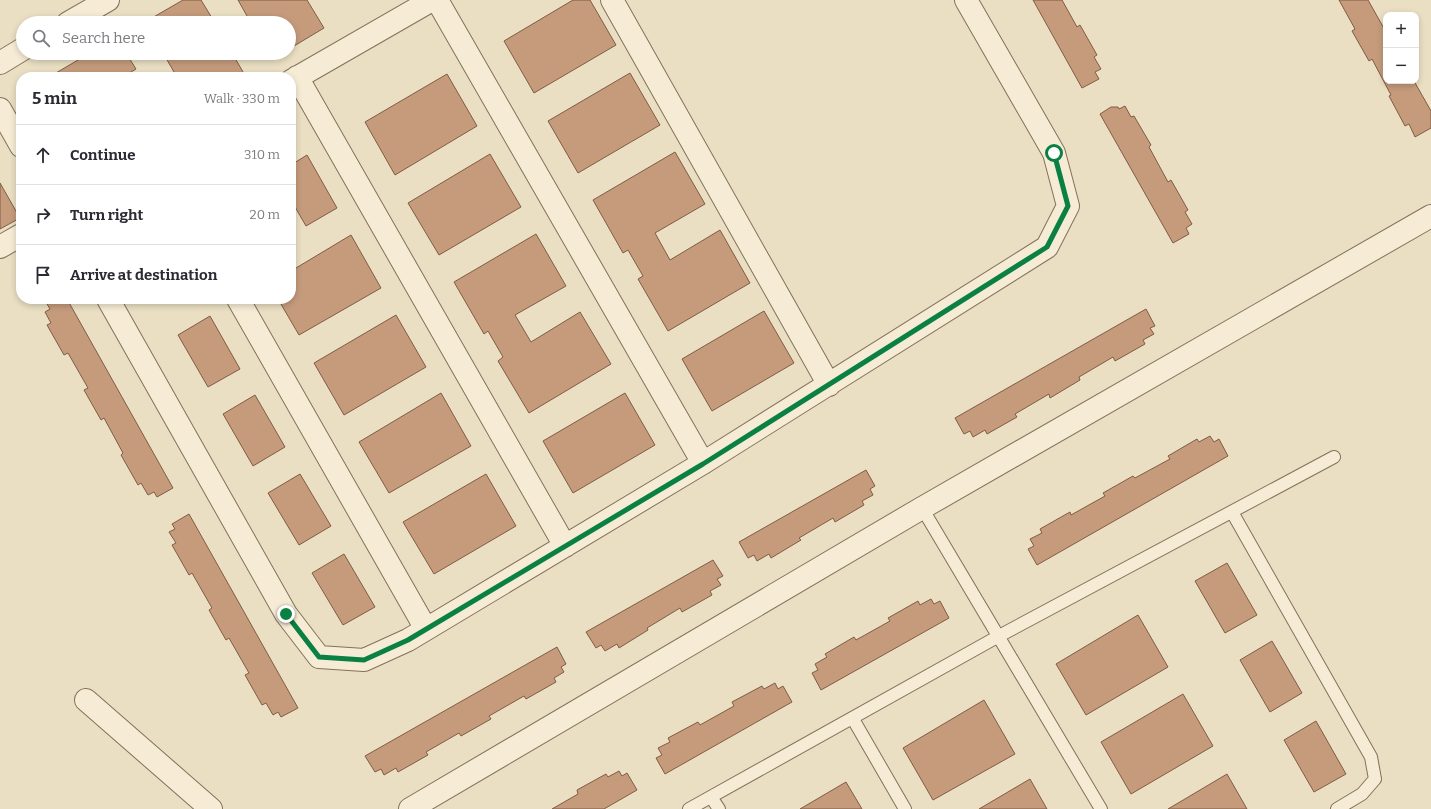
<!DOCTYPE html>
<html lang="en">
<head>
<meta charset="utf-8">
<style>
	body { margin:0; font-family:Bitter,serif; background:#f7f7f7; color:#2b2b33 }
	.controls { position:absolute; right:12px; top:12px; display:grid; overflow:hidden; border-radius:8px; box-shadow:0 2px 6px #0003 }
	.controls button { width:36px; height:36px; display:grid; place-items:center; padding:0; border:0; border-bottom:1px solid #e1e1e2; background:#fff; color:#2b2b33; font:20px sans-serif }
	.stop { position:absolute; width:12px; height:12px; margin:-9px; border:3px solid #0b8043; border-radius:50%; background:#fff }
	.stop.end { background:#0b8043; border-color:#fff; box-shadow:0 1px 4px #0008 }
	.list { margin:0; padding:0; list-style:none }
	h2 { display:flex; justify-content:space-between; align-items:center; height:52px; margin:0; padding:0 16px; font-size:17px }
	h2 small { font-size:13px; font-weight:400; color:#7c7c81 }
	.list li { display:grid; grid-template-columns:26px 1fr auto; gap:12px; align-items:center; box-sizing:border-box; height:60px; padding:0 16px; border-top:1px solid #e1e1e2 }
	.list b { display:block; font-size:15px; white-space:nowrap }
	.list em { font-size:13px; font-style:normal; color:#7c7c81 }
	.icon { flex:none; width:22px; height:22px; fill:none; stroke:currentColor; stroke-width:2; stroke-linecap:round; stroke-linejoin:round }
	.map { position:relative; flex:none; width:1431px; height:809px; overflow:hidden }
	.search { position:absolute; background:#fff; box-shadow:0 2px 6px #0003; left:16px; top:16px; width:280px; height:44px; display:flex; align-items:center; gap:10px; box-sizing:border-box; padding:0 14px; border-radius:22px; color:#7c7c81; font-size:15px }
	.panel { position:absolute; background:#fff; box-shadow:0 2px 6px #0003; left:16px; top:72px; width:280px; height:232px; border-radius:16px }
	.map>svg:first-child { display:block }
	.building { fill:#c59b7c; stroke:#805c43 }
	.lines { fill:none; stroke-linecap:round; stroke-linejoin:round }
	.service-casing { stroke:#83715b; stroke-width:14 }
	.minor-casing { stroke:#83715b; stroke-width:24 }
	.service { stroke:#f6ecd6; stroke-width:12 }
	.minor { stroke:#f6ecd6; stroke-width:22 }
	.route { stroke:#0b8043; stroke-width:5 }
</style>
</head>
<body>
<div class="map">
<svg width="1431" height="809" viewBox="0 0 1431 809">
	<rect width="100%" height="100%" fill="#eadfc3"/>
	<path class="building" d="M 183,0 L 201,0 L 215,23 L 146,23 L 145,22 Z
		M 238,0 L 307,0 L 324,28 L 289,49 L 289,23 L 251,23 Z
		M 573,0 L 590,0 L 616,45 L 534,93 L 504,41 Z
		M 1033,0 L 1062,0 L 1077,27 L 1080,25 L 1097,55 L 1094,57 L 1101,69 L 1095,72 L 1099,79 L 1082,88 Z
		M 1339,0 L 1368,0 L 1386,32 L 1386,81 L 1414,81 L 1431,111 L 1431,128 L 1415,137 L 1409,124 L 1405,126 L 1389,96 L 1391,95 L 1372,59 L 1369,61 L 1352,31 L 1355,29 Z
		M 90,53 L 126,53 L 136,69 L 123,77 L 49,77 Z
		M 163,53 L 232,53 L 246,77 L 177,77 Z
		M 630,73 L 660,125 L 578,173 L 548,121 Z
		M 447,74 L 477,126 L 395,175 L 365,122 Z
		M 1125,106 L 1131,117 L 1134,116 L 1151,145 L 1149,147 L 1168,182 L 1171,180 L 1188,210 L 1185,212 L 1192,224 L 1186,228 L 1189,234 L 1173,243 L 1100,114 L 1111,107 L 1118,107 L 1119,109 Z
		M 675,152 L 705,204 L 655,233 L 670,260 L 720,230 L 750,283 L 668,331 L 638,279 L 643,276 L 628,250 L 623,253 L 593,200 Z
		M 490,154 L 521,207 L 439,255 L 408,203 Z
		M 307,155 L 337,208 L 306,226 L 291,200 L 291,165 Z
		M 0,183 L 20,218 L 0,229 Z
		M 536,234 L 566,286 L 515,315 L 531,342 L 580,312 L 611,364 L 529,413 L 498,361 L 503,357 L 488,331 L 484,334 L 454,282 Z
		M 351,235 L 381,288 L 299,335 L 278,299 L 291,299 L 291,271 Z
		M 44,299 L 67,299 L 173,488 L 157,497 L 154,492 L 148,495 L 141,483 L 138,485 L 121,455 L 123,453 L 104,418 L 101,420 L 84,390 L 88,388 L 68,353 L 64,355 L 47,325 L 51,323 L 45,312 L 50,309 Z
		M 1146,309 L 1155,326 L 1150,328 L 1154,334 L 1143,340 L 1145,344 L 1115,361 L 1113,357 L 1079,377 L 1080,380 L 1050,398 L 1049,394 L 1015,414 L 1017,417 L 987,434 L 985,430 L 973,437 L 970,431 L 964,434 L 955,418 Z
		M 764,311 L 794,363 L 712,411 L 682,359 Z
		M 396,315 L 426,367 L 344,415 L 314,363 Z
		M 210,316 L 240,369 L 208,387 L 178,335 Z
		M 441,393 L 471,446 L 389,493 L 359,442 Z
		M 625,393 L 655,445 L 573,493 L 543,441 Z
		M 255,395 L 285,447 L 253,466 L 223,414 Z
		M 1210,436 L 1214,442 L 1219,439 L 1228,456 L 1037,565 L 1028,549 L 1034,546 L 1030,539 L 1042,533 L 1040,529 L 1070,512 L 1071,515 L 1105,496 L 1103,493 L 1133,476 L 1135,478 L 1170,459 L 1168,456 L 1197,439 L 1199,442 Z
		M 866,470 L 875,486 L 870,489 L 873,495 L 862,501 L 864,505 L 835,522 L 833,518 L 799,538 L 801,540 L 771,558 L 769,554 L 757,561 L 754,555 L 748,558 L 739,542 Z
		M 300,474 L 331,526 L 299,545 L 268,493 Z
		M 486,474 L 516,526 L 434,574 L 403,522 Z
		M 189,514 L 298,708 L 281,717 L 278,712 L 273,715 L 266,703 L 262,705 L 245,675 L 249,673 L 229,638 L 226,640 L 209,610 L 212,608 L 192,573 L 189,575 L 172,545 L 176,543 L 169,532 L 175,529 L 172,524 Z
		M 344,554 L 375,607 L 343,625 L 312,573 Z
		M 713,560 L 723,576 L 717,579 L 721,585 L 710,591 L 712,595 L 682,612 L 680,608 L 647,628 L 648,630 L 619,648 L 617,644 L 605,651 L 601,645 L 596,648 L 586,632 Z
		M 1227,563 L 1257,615 L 1225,633 L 1195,581 Z
		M 931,599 L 934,604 L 940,601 L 949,618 L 821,690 L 812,673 L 818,670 L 815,664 L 827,657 L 825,654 L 854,637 L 856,640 L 890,621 L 888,618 L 918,601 L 920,605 Z
		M 1138,615 L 1168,667 L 1086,715 L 1056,664 Z
		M 1272,641 L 1302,693 L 1270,712 L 1240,660 Z
		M 557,647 L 566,664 L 561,667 L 564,672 L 554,678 L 556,682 L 526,699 L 524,696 L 489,716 L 491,719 L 461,736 L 459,733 L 426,752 L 428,755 L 398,772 L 396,768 L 384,775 L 381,769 L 375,772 L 365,756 Z
		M 775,683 L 778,689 L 783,686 L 792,702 L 665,774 L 656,758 L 662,755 L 658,748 L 670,742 L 668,738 L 698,722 L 700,725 L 734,706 L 732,702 L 762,686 L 764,689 Z
		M 1183,694 L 1213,746 L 1131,794 L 1101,742 Z
		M 984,700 L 1015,754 L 933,800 L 903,748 Z
		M 1316,721 L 1346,774 L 1314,792 L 1284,740 Z
		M 619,771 L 622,776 L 627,773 L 637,790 L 604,809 L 552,809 L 578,794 L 577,790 L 606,774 L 608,777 Z
		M 1227,774 L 1247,809 L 1168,809 L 1195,793 Z
		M 1030,779 L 1047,809 L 979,809 Z
		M 846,782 L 862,809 L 800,809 Z"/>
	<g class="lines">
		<g class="service-casing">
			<path id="service" d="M 922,508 L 1101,809
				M 1232,512 L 1371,757 L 1375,779 L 1362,794 L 1337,809
				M 853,719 L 905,809
				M 711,797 L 719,809
				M 689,809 L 999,636 L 1334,457"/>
		</g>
		<g class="minor-casing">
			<path id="minor" d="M 437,0 L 703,463
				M 612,0 L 829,385
				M 68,23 L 108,0
				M 0,63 L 23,49
				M 297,77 L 565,546
				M 291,81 L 432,0
				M 0,109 L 21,146
				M 0,247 L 21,235
				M 108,299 L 286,614 L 319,657 L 364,660 L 408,640 L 703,463 L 1047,247 L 1068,206 L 1054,153 L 966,0
				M 238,299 L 426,629
				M 86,700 L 211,809
				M 410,809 L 922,508 L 1431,216"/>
		</g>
		<use href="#service" class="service"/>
		<use href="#minor" class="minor"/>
	</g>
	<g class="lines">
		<path class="route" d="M 286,614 L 319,657 L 364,660 L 408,640 L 703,464 L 1047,247 L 1068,206 L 1054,153"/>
	</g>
</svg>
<div class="controls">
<button>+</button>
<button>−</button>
</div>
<div class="stop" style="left:1054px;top:153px"></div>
<div class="stop end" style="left:286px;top:614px"></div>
<div class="search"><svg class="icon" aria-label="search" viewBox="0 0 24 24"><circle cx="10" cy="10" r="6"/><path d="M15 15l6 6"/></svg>Search here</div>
<section class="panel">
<h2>5 min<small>Walk · 330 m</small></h2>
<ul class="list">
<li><svg class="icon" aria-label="ahead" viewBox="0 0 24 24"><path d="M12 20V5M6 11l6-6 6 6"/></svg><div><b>Continue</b></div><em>310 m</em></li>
<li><svg class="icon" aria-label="right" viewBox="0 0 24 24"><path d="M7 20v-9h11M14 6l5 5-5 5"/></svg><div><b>Turn right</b></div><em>20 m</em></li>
<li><svg class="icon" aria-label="arrive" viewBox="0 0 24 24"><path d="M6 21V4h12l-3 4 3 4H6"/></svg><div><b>Arrive at destination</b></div></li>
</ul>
</section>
</div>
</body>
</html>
